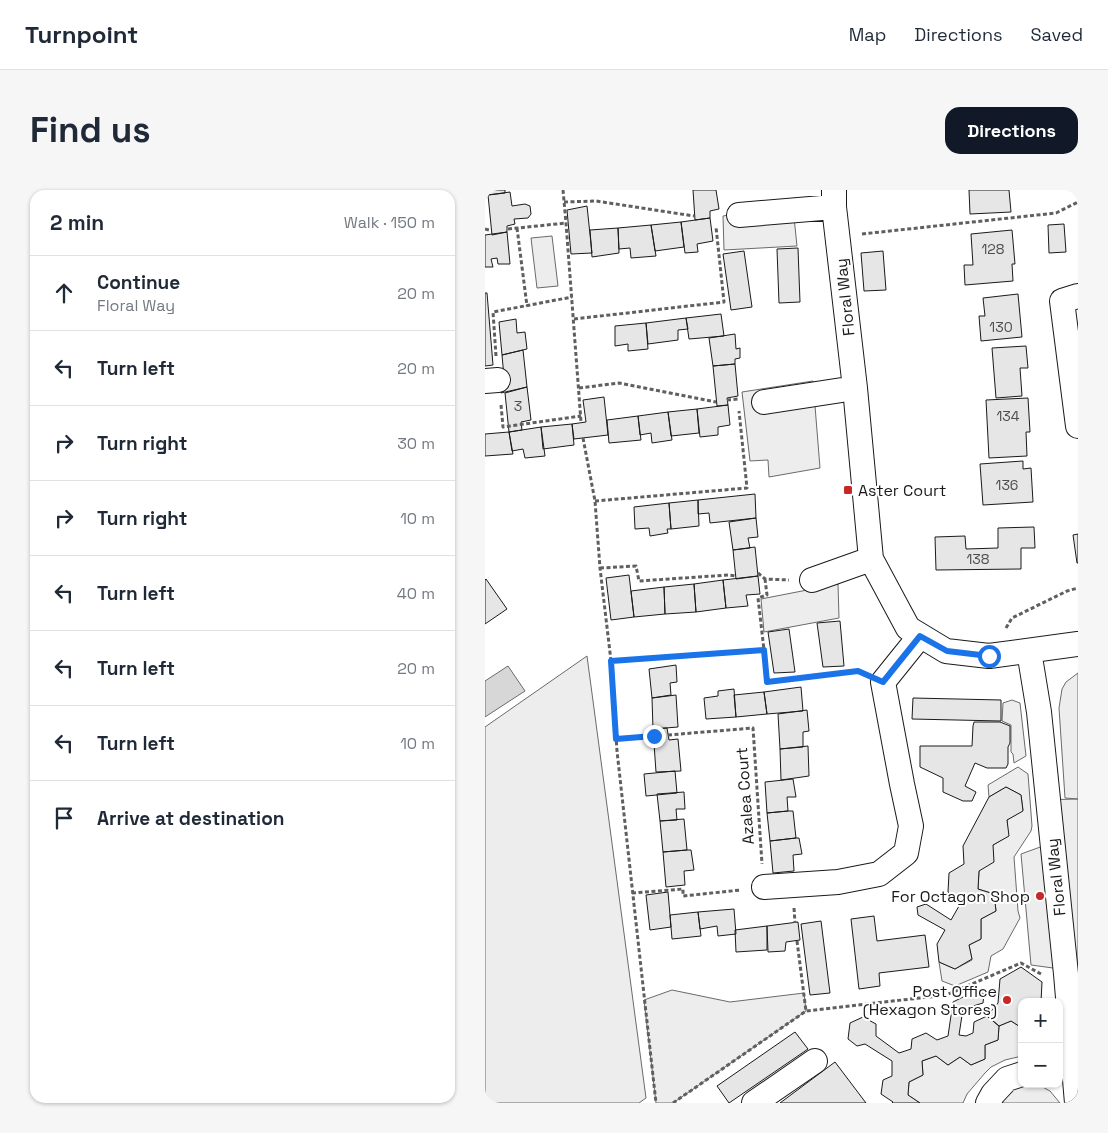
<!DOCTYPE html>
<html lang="en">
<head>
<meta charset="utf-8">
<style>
	body { margin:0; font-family:"Space Grotesk",sans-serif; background:#f6f6f7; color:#1f2937 }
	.controls { position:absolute; right:15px; bottom:15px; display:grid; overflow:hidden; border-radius:10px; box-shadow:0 1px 4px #0004 }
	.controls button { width:45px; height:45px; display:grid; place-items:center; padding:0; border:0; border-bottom:1px solid #e0e1e3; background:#fff; color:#1f2937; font:25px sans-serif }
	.stop { position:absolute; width:15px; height:15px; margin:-11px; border:4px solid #1a73e8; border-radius:50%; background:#fff }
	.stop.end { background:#1a73e8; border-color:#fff; box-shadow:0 1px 5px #0008 }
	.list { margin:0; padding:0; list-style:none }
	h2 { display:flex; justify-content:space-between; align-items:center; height:65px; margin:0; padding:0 20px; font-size:21px }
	h2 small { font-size:16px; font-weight:400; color:#747a83 }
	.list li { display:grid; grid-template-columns:32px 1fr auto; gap:15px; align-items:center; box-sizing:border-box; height:75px; padding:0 20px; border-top:1px solid #e0e1e3 }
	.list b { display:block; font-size:19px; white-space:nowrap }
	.list p { margin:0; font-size:16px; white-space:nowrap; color:#747a83 }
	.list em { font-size:16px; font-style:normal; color:#747a83 }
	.icon { flex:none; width:28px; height:28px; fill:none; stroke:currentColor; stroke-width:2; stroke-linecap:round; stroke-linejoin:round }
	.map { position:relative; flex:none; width:593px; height:913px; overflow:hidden; border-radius:15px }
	header { display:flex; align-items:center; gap:30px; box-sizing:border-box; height:70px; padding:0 25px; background:#fff; border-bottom:1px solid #e0e1e3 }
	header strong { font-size:24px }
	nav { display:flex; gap:28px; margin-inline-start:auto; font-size:18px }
	.intro { display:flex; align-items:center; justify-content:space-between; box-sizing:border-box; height:120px; padding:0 30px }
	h1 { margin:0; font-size:35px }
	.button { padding:12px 22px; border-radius:15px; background:#111827; color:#fff; font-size:18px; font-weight:700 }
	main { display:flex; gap:30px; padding:0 30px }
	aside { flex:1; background:#fff; border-radius:15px; box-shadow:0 1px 4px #0004 }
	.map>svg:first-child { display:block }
	.built { fill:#ededed; stroke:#6a6a6a }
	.water { fill:#d7d7d7; stroke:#6a6a6a }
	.building { fill:#e6e6e6; stroke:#1a1a1a }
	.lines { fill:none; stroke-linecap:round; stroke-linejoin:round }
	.minor-casing { stroke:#1a1a1a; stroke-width:26 }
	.path { stroke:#5f5f5f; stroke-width:3; stroke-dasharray:4 2.5; stroke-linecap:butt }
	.minor { stroke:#fff; stroke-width:24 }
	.route { stroke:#1a73e8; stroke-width:6 }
	.poi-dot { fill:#c62828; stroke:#fff; stroke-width:2 }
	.labels { text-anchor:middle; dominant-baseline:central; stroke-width:4; stroke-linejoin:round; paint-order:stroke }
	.number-label { font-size:14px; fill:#4d4d4d }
	.street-label { font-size:16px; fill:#1a1a1a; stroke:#fff }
	.poi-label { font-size:16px; fill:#1a1a1a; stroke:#fff; text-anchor:end }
</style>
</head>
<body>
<header>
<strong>Turnpoint</strong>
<nav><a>Map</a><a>Directions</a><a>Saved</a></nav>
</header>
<div class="intro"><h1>Find us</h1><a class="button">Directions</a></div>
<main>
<aside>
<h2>2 min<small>Walk · 150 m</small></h2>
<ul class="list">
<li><svg class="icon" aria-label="ahead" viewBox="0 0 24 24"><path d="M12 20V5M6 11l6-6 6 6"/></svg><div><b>Continue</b><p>Floral Way</p></div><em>20 m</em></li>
<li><svg class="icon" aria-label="left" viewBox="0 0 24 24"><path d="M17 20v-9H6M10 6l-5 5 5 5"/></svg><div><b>Turn left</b></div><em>20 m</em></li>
<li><svg class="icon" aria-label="right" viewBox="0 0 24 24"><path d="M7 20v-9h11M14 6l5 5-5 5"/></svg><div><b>Turn right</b></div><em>30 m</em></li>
<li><svg class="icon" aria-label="right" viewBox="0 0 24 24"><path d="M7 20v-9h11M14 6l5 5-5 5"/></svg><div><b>Turn right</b></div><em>10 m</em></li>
<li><svg class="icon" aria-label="left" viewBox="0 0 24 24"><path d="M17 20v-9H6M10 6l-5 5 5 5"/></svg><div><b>Turn left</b></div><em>40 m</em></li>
<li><svg class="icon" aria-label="left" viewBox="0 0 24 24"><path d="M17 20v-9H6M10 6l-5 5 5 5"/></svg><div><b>Turn left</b></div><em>20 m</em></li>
<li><svg class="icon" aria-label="left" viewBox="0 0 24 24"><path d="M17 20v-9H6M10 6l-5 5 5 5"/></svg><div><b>Turn left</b></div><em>10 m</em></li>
<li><svg class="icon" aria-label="arrive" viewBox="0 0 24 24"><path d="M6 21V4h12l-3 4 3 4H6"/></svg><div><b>Arrive at destination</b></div></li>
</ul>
</aside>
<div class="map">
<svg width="593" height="913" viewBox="0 0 593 913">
	<rect width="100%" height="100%" fill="#fff"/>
	<path class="built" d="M 260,22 L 309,27 L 312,56 L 239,60 L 238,26 Z
		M 67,46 L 73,96 L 52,98 L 46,48 Z
		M 328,191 L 335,278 L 284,287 L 283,270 L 265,271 L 257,202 Z
		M 353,394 L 354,428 L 279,442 L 276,409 Z
		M 102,466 L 161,908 L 154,913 L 0,913 L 0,537 Z
		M 593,483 L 593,609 L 580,608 L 574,518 L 577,499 L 581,492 Z
		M 527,510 L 535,513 L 541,566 L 529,573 L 528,564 L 526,562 L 526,535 L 517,531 L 518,513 Z
		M 533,577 L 543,584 L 547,636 L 546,641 L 529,667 L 533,721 L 535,728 L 518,759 L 506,766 L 503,782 L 470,796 L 457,791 L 454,772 L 470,779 L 487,770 L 484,755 L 496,749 L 496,729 L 511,721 L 509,704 L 493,699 L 494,681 L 508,655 L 523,646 L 522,630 L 538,620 L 536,605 L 521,597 L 504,607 L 503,595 Z
		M 593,609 L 593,820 L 588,776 L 568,778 L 546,775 L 536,664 L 558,656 L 554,610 Z
		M 187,800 L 245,812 L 319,803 L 321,821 L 188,913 L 171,913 L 159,810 Z
		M 526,831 L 537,838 L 537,866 L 520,870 L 506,877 L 500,883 L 482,904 L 478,913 L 435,913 L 423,905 L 424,892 L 438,885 L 437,871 L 451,866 L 463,875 L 475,867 L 486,875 L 500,869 L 500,855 L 513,850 L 514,836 Z
		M 537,894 L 552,894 L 565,901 L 575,913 L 507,913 Z"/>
	<path class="water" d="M 23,476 L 40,501 L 0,527 L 0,491 Z"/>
	<path class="building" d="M 3,0 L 20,0 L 20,3 L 3,5 Z
		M 208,0 L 231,0 L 234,19 L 225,21 L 225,28 L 210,30 Z
		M 484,0 L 524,0 L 526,22 L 485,24 Z
		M 25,2 L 27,16 L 40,14 L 45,16 L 46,24 L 43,28 L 29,29 L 30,34 L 22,36 L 22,42 L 7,45 L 3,5 Z
		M 102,16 L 107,63 L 86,64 L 82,20 Z
		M 225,28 L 228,51 L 212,54 L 213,62 L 200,63 L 196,32 Z
		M 196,32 L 199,57 L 170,61 L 166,35 Z
		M 579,34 L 581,62 L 564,63 L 563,35 Z
		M 166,35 L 171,66 L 146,68 L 145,58 L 134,59 L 133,38 Z
		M 133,38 L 134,63 L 107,67 L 105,40 Z
		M 527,40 L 530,74 L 527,74 L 528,91 L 480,95 L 479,75 L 488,75 L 486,44 Z
		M 22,42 L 25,74 L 13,74 L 12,68 L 6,69 L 8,77 L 0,77 L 0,45 Z
		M 313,58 L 315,112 L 294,113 L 292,59 Z
		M 259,61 L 267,117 L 246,120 L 238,64 Z
		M 398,61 L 401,100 L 379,101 L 376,63 Z
		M 0,103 L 2,103 L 8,175 L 0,176 Z
		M 533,104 L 537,147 L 496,151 L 494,126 L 500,126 L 498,108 Z
		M 236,124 L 239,146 L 204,149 L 201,128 Z
		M 201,128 L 203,139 L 193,140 L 193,150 L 163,154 L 161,133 Z
		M 31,129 L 32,143 L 40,142 L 42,159 L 17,165 L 14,132 Z
		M 161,133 L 163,159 L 143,161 L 143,154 L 130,156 L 130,136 Z
		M 250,144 L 251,159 L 255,158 L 255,168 L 250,169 L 250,174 L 228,176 L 224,148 Z
		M 541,156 L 543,178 L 535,178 L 537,206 L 511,208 L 507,158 Z
		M 38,160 L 42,197 L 16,203 L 15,188 L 19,187 L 17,165 Z
		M 250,174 L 253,206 L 242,208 L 243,215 L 232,216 L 228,176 Z
		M 42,197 L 46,230 L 36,232 L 37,240 L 24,242 L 20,203 Z
		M 119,207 L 123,245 L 89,249 L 87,234 L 101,232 L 98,210 Z
		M 543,208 L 545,242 L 541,242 L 542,266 L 504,268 L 501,210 Z
		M 243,215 L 245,235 L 233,237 L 233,245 L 215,247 L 212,219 Z
		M 212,219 L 214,243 L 186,246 L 183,222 Z
		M 183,222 L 187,250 L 167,253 L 166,243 L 155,245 L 153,226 Z
		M 153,226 L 156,250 L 124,253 L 122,230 Z
		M 87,234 L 89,255 L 58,259 L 56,237 Z
		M 56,237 L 60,266 L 40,268 L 38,259 L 27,261 L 24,242 Z
		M 24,242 L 28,264 L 0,266 L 0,244 Z
		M 538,271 L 538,279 L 546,278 L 548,312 L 498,315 L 495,274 Z
		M 270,304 L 271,328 L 225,333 L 224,323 L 213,324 L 213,310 Z
		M 213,310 L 214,336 L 186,339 L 184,313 Z
		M 184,313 L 186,339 L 182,339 L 183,343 L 165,346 L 164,338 L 150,339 L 149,317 Z
		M 271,328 L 273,347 L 263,348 L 265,358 L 248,360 L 244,332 Z
		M 549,337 L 550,358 L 536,358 L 536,379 L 451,380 L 450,347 L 480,346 L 481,359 L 513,358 L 513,338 Z
		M 593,344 L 593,373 L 592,373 L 588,345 Z
		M 270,357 L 273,386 L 251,389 L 248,360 Z
		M 144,385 L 149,427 L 126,430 L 121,388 Z
		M 273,386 L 275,404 L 261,405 L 263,416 L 241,418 L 238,390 Z
		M 1,389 L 22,419 L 0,434 L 0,390 Z
		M 238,390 L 241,418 L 211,422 L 209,394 Z
		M 209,394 L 211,422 L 180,424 L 179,397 Z
		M 179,397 L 180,424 L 149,427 L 146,401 Z
		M 355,431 L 359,476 L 338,477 L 332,433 Z
		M 304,439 L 310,482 L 289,483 L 283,442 Z
		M 191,475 L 192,492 L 185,493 L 186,505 L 167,508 L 164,479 Z
		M 316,497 L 318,521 L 282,524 L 279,502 Z
		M 249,499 L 251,527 L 221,529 L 219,508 L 233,506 L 233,501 Z
		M 279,502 L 282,524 L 251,527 L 249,505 Z
		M 191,505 L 193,537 L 168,539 L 167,508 Z
		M 428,508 L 516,510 L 516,531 L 427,529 Z
		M 322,520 L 324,541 L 318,542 L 318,557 L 295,559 L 293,524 Z
		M 489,532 L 515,532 L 525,536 L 525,553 L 523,557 L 523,574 L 521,578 L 502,578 L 490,573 L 480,596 L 491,602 L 487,611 L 478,611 L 458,602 L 458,588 L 435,577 L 435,556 L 487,556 L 488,536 Z
		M 182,538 L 184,550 L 193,549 L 196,581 L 171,582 L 168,539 Z
		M 323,556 L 324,586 L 296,590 L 295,559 Z
		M 190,581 L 192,603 L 161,606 L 159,584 Z
		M 308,589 L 311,607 L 302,607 L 303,621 L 282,623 L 280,592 Z
		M 521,597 L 536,605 L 538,621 L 522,630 L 524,646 L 508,655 L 509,672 L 494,681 L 493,699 L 509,704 L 511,721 L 496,729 L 496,749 L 484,755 L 487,769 L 470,779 L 454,772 L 452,754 L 460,740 L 433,725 L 432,717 L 441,714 L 466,730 L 474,716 L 463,702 L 464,683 L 479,674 L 478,656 L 504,607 Z
		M 199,602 L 200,619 L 191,619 L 192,630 L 175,631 L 172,604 Z
		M 303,621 L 308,621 L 311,648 L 285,651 L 282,623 Z
		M 199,629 L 202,660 L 178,662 L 175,631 Z
		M 311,648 L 314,648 L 317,664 L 308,665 L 309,681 L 288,683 L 285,651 Z
		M 202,660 L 206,660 L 209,680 L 199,681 L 200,695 L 181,697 L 178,662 Z
		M 183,702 L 186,737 L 165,740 L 161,705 Z
		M 249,719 L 251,744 L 233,746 L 232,736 L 215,739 L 213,722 Z
		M 213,722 L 216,746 L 187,749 L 185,725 Z
		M 389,726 L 392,751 L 440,745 L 444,777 L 394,783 L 395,796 L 374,799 L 366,729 Z
		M 336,731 L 345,803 L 325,805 L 316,734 Z
		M 313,732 L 315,750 L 301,752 L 300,761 L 283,762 L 282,736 Z
		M 282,736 L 282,760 L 251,762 L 250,740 Z
		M 536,777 L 557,792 L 556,812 L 537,812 L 537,838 L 526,831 L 514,836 L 502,826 L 513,813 L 515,789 Z
		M 492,800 L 499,804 L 498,813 L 478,819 L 474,845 L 481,846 L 488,843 L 489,832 L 502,826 L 514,836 L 513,850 L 500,855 L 500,869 L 486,875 L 475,867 L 463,875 L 451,866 L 437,871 L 438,885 L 424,892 L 423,905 L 435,913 L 407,913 L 408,912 L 396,904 L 398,890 L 407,886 L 407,871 L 380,854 L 372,856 L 363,849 L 365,833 L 378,827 L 391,834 L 391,846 L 414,863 L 426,859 L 427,849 L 441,843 L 452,850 L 463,846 L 468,812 Z
		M 310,842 L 323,859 L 244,913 L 232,896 Z
		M 350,872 L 381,913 L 295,913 Z"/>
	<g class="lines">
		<g class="minor-casing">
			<path id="minor" d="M 349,0 L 349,17 L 370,198 L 386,369 L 423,438 L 461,461 L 504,466 L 593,454
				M 254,25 L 349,17
				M 593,106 L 577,111 L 593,236
				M 0,191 L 13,190
				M 279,212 L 370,198
				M 327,390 L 386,369
				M 544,461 L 554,522 L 581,784 L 592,913
				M 279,697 L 353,692 L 394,684 L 421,663 L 426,636 L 417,594 L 398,492 L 435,446
				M 269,913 L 330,871
				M 503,913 L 508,904 L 522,889 L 537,884"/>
		</g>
		<path class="path" d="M 78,0 L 81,33 L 96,232
			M 79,12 L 111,11 L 209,26
			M 32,38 L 42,116
			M 0,39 L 4,40
			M 23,39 L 81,33
			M 377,44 L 571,23 L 593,12
			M 89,129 L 239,112 L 231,37
			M 11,166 L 8,122 L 87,107
			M 94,198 L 134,193 L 231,212
			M 242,210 L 253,209
			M 16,215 L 18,237 L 96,226
			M 98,248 L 110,311 L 115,378 L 126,471 L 132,561 L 171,913
			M 110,311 L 262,298 L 254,221
			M 115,378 L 151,376 L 154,391 L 243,385 L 251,386
			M 273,383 L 280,389 L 304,390
			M 521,438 L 527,428 L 582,401 L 593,398
			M 279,460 L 282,492 L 373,481 L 375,482
			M 126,471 L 279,460 L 273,408 L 282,405 L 280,389
			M 183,545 L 268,538 L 277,674
			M 131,549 L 169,546
			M 147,703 L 198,699 L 198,706 L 256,700
			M 309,718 L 310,733
			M 312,751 L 321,821
			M 188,913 L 321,821 L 461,805 L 536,773 L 556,784"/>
		<use href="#minor" class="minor"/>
	</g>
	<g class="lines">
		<path class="route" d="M 169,546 L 131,549 L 126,471 L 279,460 L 282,492 L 373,481 L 398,492 L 435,446 L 462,461 L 504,466"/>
	</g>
	<g class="poi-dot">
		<rect x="358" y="295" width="10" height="10" rx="2.5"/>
		<circle cx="555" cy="706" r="5"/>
		<circle cx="522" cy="810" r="5"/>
	</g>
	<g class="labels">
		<g class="number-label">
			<text x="508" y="59">128</text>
			<text x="516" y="137">130</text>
			<text x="33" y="216">3</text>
			<text x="523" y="226">134</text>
			<text x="522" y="295">136</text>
			<text x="493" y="369">138</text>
		</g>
		<g class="street-label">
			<text transform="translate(360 107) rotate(-96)">Floral Way</text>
			<text transform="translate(260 606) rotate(-94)">Azalea Court</text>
			<text transform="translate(571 687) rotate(-96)">Floral Way</text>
		</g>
		<g class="poi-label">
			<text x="373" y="300" text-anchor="start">Aster Court</text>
			<text x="545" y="706">For Octagon Shop</text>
			<text x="512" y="801">Post Office<tspan x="512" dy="18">(Hexagon Stores)</tspan></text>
		</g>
	</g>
</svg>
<div class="controls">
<button>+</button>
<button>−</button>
</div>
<div class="stop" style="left:504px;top:466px"></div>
<div class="stop end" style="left:169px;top:546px"></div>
</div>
</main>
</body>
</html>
